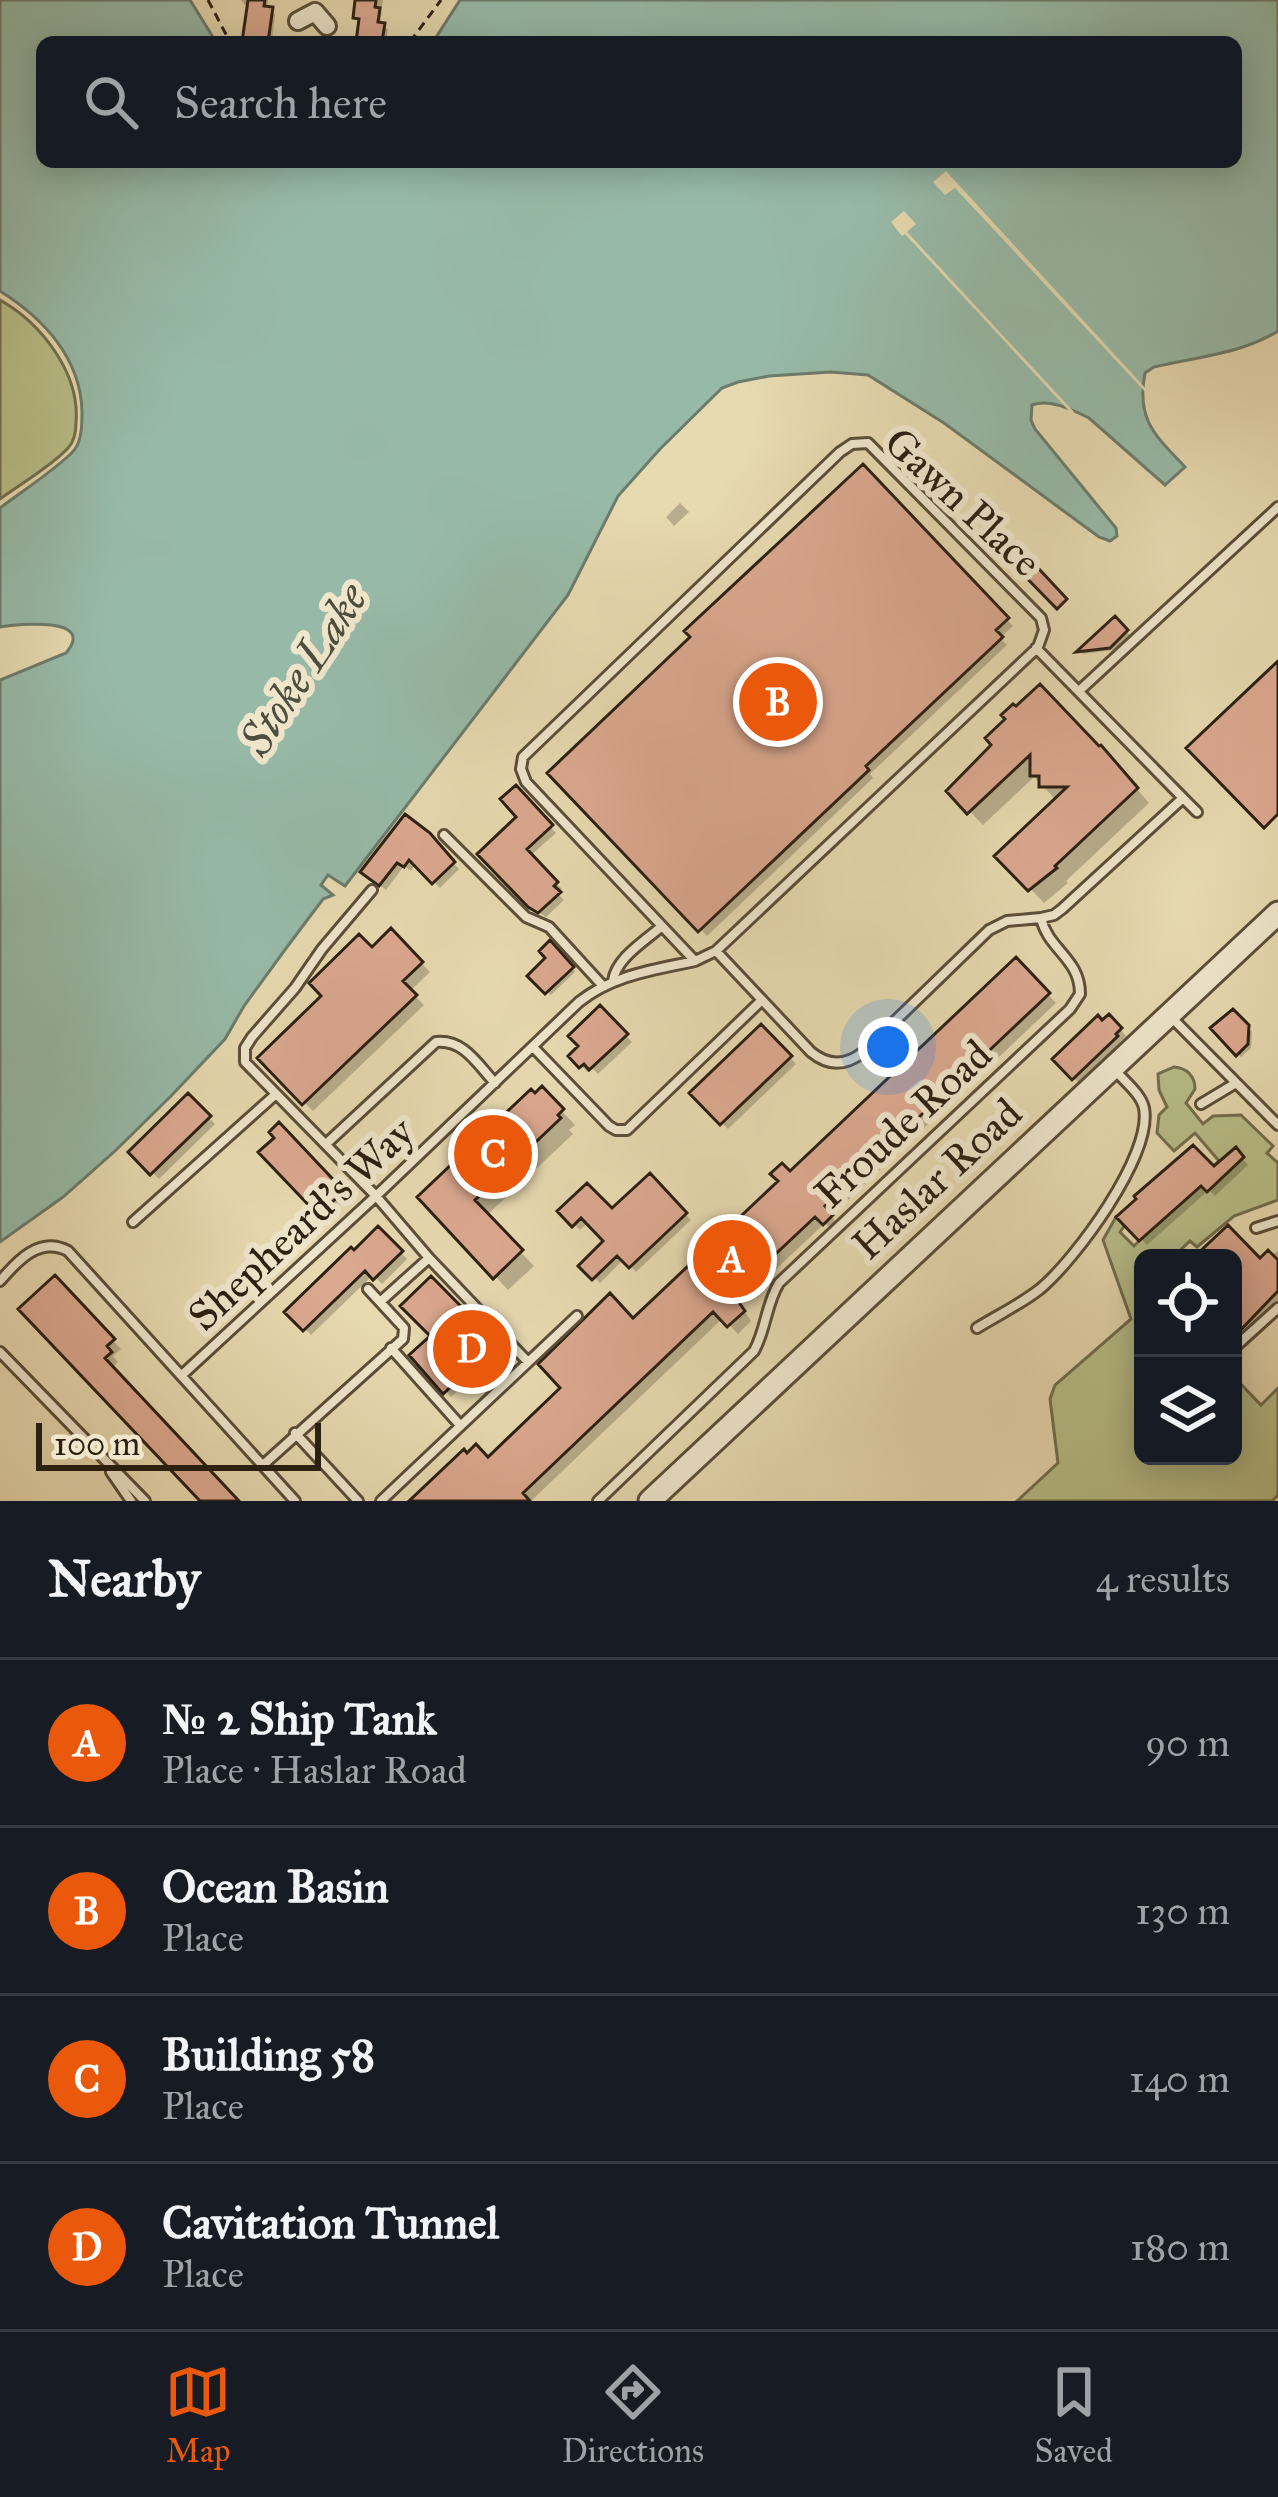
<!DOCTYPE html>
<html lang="en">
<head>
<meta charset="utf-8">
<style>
	body { margin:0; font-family:"IM FELL Great Primer",serif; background:#20242c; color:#f1f3f6 }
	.controls { position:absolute; right:36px; bottom:36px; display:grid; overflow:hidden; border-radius:18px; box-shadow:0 6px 30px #0003 }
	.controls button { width:108px; height:108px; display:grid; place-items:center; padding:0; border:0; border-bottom:3px solid #363941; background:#171b24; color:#f1f3f6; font:60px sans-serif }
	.scale { position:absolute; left:36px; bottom:30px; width:285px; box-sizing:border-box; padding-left:12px; border:6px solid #2c2011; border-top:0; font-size:33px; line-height:42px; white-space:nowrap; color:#2c2011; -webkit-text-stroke:9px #efe6cc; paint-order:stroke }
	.you { position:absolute; left:888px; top:1047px; width:42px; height:42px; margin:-30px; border:9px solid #fff; border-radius:50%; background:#1a73e8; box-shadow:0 0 0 18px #1a73e833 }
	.badge { display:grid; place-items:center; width:78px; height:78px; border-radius:50%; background:#ea580c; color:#fff; font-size:39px; font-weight:700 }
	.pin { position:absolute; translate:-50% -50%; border:6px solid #fff; box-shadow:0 3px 12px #0006 }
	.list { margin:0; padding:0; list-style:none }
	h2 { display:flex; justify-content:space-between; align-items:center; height:156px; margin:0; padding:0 48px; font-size:51px }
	h2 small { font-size:39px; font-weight:400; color:#9ea1a6 }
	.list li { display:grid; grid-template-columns:78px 1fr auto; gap:36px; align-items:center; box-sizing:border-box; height:168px; padding:0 48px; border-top:3px solid #363941 }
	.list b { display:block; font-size:45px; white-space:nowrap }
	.list p { margin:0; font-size:39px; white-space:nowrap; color:#9ea1a6 }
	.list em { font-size:39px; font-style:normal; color:#9ea1a6 }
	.icon { flex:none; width:66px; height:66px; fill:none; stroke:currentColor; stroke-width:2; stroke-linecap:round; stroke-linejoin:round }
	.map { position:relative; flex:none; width:1278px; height:1501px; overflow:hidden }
	.search { position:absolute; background:#171b24; box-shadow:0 6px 30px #0003; left:36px; right:36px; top:36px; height:132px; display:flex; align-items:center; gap:30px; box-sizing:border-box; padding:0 42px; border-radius:18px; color:#9ea1a6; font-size:45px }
	.sheet { height:828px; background:#171b24 }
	nav { display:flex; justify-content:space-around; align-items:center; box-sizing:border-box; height:168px; border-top:3px solid #363941; background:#171b24; font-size:33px; color:#9ea1a6 }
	nav a { display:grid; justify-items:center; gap:6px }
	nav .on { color:#ea580c }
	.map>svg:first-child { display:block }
	.green { fill:#b8be89; stroke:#726f4d; stroke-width:3 }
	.water { fill:#97baa8; stroke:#6c7c6c; stroke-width:3 }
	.pier { fill:#e7d9b0 }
	.shadow { fill:#0003 }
	.building { fill:#dba890; stroke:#2c2011; stroke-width:3 }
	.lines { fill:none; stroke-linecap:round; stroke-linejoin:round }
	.service-casing { stroke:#5b4e39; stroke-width:14 }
	.minor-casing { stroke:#5b4e39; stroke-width:22 }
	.tertiary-casing { stroke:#5b4e39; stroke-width:27 }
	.path { stroke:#2c2011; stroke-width:3; stroke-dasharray:9 6; stroke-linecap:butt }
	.service { stroke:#efe6cc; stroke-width:8 }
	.minor { stroke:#efe6cc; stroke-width:16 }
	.tertiary { stroke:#efe6cc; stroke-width:21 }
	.labels { text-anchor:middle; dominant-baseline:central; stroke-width:12; stroke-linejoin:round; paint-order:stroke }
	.street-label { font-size:42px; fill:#2c2011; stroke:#efe6cc }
	.water-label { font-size:45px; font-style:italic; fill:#4c4e3e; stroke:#efe6cc }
</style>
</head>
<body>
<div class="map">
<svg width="1278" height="1501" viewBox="0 0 1278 1501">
	<rect width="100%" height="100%" fill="#e7d9b0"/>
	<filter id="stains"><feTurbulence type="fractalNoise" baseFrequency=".00167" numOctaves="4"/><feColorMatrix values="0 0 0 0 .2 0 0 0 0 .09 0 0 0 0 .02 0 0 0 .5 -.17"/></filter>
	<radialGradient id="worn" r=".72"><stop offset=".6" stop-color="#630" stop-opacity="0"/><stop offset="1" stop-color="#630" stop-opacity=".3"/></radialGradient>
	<path class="green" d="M 0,300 C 41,323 80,373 76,422 C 76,431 75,441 68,448 C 53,465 19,485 0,499 Z
		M 1174,1067 C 1187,1068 1195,1076 1195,1089 L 1186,1103 L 1203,1124 L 1213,1116 L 1241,1115 L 1273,1146 L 1267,1153 L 1278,1163 L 1278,1200 L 1234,1216 L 1197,1247 L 1190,1241 L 1172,1258 L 1143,1258 L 1143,1363 L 1136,1371 L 1143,1380 L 1143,1456 L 1233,1456 L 1233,1376 L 1261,1405 L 1278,1388 L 1278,1495 L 1272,1501 L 1017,1501 L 1058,1463 L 1050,1399 L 1055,1385 L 1131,1319 L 1103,1240 L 1116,1217 L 1125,1225 L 1120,1232 L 1134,1246 L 1219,1161 L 1195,1133 L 1174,1151 L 1157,1133 L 1159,1115 L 1167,1107 L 1159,1090 L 1158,1074 Z"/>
	<path class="water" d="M 0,0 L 190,0 L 216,42 L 42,42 L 42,162 L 1236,162 L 1236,42 L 433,42 L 460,0 L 1278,0 L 1278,331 C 1242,354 1195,357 1154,367 L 1145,373 C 1136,420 1155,435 1185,467 L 1165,485 L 1089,418 C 1073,410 1049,398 1032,405 L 1031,420 L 1035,429 L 1116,528 L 1117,536 L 1110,541 L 1099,537 L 944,423 L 868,375 L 831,372 L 769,376 L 738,382 L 722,388 L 660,449 L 618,496 L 568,595 L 345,886 L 328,875 L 321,885 L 333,895 L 323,899 L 287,947 L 244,1006 L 225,1039 L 171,1096 L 115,1151 L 63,1197 L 0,1242 L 0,680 L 66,653 C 97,616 18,624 0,627 L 0,508 C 17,495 65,463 75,449 C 82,439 82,423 82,412 C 81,358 43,318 0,291 Z"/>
	<path class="pier" d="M 946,171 L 1149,392 L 1149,396 L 955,188 L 945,195 L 933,182 Z
		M 904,211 L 916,224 L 907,232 L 1074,412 L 1072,414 L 905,234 L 902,236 L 891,222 Z"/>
	<path class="shadow" d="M 241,0 L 268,0 L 267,10 L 275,14 L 272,42 L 245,42 L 250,6 L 245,5 Z
		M 354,0 L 383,0 L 380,25 L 388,29 L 386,42 L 359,42 L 360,21 L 356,17 L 357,6 Z
		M 863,468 L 1013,626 L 1000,638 L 1007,645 L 870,774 L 873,778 L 707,936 L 551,773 Z
		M 680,503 L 689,512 L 674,526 L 666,517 Z
		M 1115,620 L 1130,635 L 1114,650 L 1083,654 L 1080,652 Z
		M 996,745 L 1114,762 L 1149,803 L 1066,881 L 1068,883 L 1044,903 L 999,856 L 1057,801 L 1034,777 L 983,825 L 950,791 Z
		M 516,789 L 556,833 L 530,856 L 562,889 L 557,893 L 564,900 L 546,917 L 538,912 Z
		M 428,835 L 459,869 L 440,888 L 416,863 L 411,871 L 404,866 L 386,890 L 369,877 Z
		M 391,933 L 430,972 L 410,991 L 424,1005 L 313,1111 L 261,1058 Z
		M 550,945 L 575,972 L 551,995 L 532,976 L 549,959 Z
		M 1016,961 L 1056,1003 L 831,1216 L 839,1225 L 833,1231 L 825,1223 L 739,1304 L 751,1321 L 738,1334 L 723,1318 L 531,1501 L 414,1501 L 464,1454 L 488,1461 Z
		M 600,1009 L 632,1042 L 598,1074 L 592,1068 L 587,1072 L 572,1056 Z
		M 1232,1013 L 1252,1032 L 1251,1048 L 1241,1057 L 1214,1029 Z
		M 1109,1018 L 1126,1036 L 1120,1042 L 1122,1044 L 1080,1084 L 1056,1059 Z
		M 761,1028 L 796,1064 L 728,1129 L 693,1093 Z
		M 542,1090 L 575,1125 L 569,1130 L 573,1134 L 486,1216 L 534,1266 L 508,1290 L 421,1197 Z
		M 188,1097 L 215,1124 L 159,1179 L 132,1152 Z
		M 279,1126 L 348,1199 L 326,1219 L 263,1153 L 278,1138 Z
		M 1235,1151 L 1248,1165 L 1215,1196 L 1209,1190 L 1147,1245 L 1121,1217 L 1214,1170 Z
		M 650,1177 L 691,1220 L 636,1272 L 624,1259 L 600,1283 L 582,1266 L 607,1241 L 589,1222 L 580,1230 L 562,1212 L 612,1212 Z
		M 1228,1229 L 1260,1262 L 1278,1251 L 1278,1307 L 1233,1355 L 1233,1258 L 1197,1258 Z
		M 378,1230 L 407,1259 L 382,1284 L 373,1275 L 311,1335 L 289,1312 Z
		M 54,1279 L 121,1349 L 113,1356 L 118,1362 L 111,1369 L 235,1501 L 204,1501 L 23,1309 Z
		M 431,1280 L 516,1367 L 487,1394 L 472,1378 L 451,1397 L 413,1356 L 434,1336 Z"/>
	<path class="building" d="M 248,0 L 265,0 L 264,6 L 273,7 L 268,42 L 242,42 Z
		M 355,0 L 376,0 L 375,7 L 380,8 L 378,22 L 385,23 L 382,42 L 356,42 L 359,19 L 353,18 Z
		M 863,464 L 1009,618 L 996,630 L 1003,637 L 866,766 L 869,770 L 698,932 L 547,773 L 690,637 L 684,631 Z
		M 1025,554 L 1067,599 L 1057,609 L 1014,565 Z
		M 1115,616 L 1128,630 L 1110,648 L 1076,652 Z
		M 1278,661 L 1278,814 L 1264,828 L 1186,748 Z
		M 1040,684 L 1099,746 L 1101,745 L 1138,788 L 1055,866 L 1057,868 L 1028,891 L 994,856 L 1067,787 L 1039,787 L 1039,776 L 1030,776 L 1030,755 L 967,814 L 946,791 L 991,745 L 985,738 L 1005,719 L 1001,715 L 1013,704 L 1016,706 Z
		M 516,785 L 553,825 L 527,849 L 558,882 L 554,886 L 561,892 L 538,913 L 528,907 L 477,854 L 516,817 L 500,799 Z
		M 405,814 L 430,833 L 455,862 L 432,884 L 409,860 L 404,867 L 397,863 L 379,886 L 360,872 Z
		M 391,928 L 423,962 L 403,981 L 417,995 L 302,1105 L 257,1058 L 321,996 L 309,983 L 359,934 L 372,947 Z
		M 550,940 L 574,967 L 545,994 L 527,976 L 545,958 L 539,951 Z
		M 1016,957 L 1050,993 L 825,1206 L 833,1215 L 823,1225 L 815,1217 L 733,1294 L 745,1311 L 727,1327 L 713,1312 L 523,1493 L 530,1501 L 409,1501 L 464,1449 L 467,1453 L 476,1444 L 488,1457 L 560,1388 L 538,1364 L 610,1293 L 633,1318 L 778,1181 L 770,1174 L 782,1163 L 790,1171 Z
		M 600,1005 L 628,1034 L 589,1070 L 584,1064 L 579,1068 L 568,1056 L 578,1046 L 568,1036 Z
		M 1233,1009 L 1249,1025 L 1248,1044 L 1236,1056 L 1210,1028 Z
		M 1109,1014 L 1122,1028 L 1116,1034 L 1118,1036 L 1072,1080 L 1052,1059 L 1098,1015 L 1102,1020 Z
		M 761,1024 L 792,1056 L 720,1125 L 689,1093 Z
		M 542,1086 L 564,1109 L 558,1115 L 561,1118 L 475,1200 L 523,1250 L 493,1279 L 417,1197 L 531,1089 L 535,1093 Z
		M 188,1093 L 211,1116 L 150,1175 L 128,1152 Z
		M 279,1122 L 344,1191 L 318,1215 L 258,1152 L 274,1138 L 269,1132 Z
		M 1193,1145 L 1214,1166 L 1236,1147 L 1244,1157 L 1207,1192 L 1201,1186 L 1139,1241 L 1116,1217 L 1136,1199 L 1134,1196 Z
		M 650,1173 L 687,1213 L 629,1268 L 617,1256 L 592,1280 L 578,1266 L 603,1241 L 581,1218 L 572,1227 L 557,1211 L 587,1183 L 612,1208 Z
		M 1228,1225 L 1260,1258 L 1268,1250 L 1278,1260 L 1278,1291 L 1233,1338 L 1233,1258 L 1193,1258 Z
		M 378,1226 L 403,1251 L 373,1280 L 365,1271 L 303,1331 L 284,1312 L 351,1247 L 354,1250 Z
		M 55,1275 L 115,1339 L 107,1346 L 112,1352 L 105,1358 L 239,1501 L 200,1501 L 18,1309 Z
		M 431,1276 L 513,1359 L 480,1390 L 464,1374 L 443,1394 L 409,1355 L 430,1336 L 400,1306 Z"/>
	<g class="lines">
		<g class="service-casing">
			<path id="service" d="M 1036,648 L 1183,798 L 1062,909 L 1054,915 L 1041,918
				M 1079,691 L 1278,507
				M 1183,798 L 1197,812
				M 444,835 L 526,917 L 549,927 L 602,985
				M 372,890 L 322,949 L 295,988 L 252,1037 L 245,1048 L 245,1062 L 376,1196 L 429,1258 L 528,1362
				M 613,981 C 616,958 645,941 662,926
				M 1171,1017 L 1278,1125
				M 533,1047 L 609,1126 L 616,1130 L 627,1130 L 762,1000
				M 1201,1104 L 1236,1083
				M 326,1144 L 436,1042 C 464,1039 478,1065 495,1083
				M 133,1222 L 276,1094
				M 1256,1228 L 1278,1221
				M 0,1281 C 18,1260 40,1236 68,1251 L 295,1501
				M 368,1289 L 380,1302
				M 977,1328 C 998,1315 1021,1304 1040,1289 C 1075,1260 1153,1155 1144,1108 C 1141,1094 1125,1082 1116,1071
				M 1235,1347 L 1278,1308
				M 391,1348 L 459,1424
				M 0,1352 L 145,1501
				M 182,1375 L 376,1196 L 579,1002 C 613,975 653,970 695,961 L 716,951 L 1038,647 L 1044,630 L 1041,618 L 868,443 L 852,444 L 840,452 L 523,757 L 521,769 L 526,782 L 695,961
				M 295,1433 L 358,1501
				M 263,1465 L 403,1339 L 404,1328 L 380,1302 L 429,1258
				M 111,1472 L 131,1501
				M 381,1501 L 577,1316
				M 598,1501 L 754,1351 C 766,1330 766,1304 779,1283 L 1070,1009 L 1080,994 C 1080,958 1048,950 1041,918 L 1007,921 L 989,930 L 862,1053 C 845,1066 828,1066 811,1052 L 716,951"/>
		</g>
		<g class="minor-casing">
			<path id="minor" d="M 298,21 L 315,12 L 327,26"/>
		</g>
		<g class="tertiary-casing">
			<path id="tertiary" d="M 650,1501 L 1278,913"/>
		</g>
		<path class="path" d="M 208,0 L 230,42
			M 410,42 L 441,0"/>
		<use href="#service" class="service"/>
		<use href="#minor" class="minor"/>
		<use href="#tertiary" class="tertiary"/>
	</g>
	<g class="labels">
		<g class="street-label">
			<text transform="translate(963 502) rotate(43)">Gawn Place</text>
			<text transform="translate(903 1124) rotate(-43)">Froude Road</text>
			<text transform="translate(937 1179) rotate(-43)">Haslar Road</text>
			<text transform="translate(301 1224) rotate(-43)">Shepheard's Way</text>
		</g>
		<g class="water-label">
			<text transform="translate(303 669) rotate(-57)">Stoke Lake</text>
		</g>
	</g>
	<rect width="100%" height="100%" filter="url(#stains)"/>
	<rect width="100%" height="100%" fill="url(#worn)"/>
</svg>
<div class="controls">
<button><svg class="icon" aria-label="locate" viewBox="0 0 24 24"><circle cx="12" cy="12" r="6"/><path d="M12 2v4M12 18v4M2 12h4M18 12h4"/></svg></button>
<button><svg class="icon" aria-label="layers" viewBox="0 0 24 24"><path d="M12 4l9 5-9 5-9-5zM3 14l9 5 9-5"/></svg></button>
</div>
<div class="scale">100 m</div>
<div class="you"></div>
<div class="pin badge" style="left:732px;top:1259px">A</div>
<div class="pin badge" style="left:778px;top:702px">B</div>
<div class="pin badge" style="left:493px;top:1154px">C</div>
<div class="pin badge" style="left:472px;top:1349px">D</div>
<div class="search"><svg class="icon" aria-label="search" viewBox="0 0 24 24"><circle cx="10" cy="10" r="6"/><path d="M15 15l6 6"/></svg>Search here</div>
</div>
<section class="sheet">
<h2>Nearby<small>4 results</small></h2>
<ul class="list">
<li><span class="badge">A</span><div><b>№ 2 Ship Tank</b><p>Place · Haslar Road</p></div><em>90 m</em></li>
<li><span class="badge">B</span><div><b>Ocean Basin</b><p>Place</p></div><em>130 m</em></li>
<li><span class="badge">C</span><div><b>Building 58</b><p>Place</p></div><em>140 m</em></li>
<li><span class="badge">D</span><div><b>Cavitation Tunnel</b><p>Place</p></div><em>180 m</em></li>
</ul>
</section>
<nav>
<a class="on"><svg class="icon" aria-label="map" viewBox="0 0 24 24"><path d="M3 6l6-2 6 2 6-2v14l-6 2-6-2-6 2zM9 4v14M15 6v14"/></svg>Map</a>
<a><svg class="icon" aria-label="directions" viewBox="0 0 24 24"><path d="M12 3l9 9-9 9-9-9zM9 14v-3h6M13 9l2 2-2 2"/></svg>Directions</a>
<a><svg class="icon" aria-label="saved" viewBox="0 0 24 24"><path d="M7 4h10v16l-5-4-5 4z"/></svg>Saved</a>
</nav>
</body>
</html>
